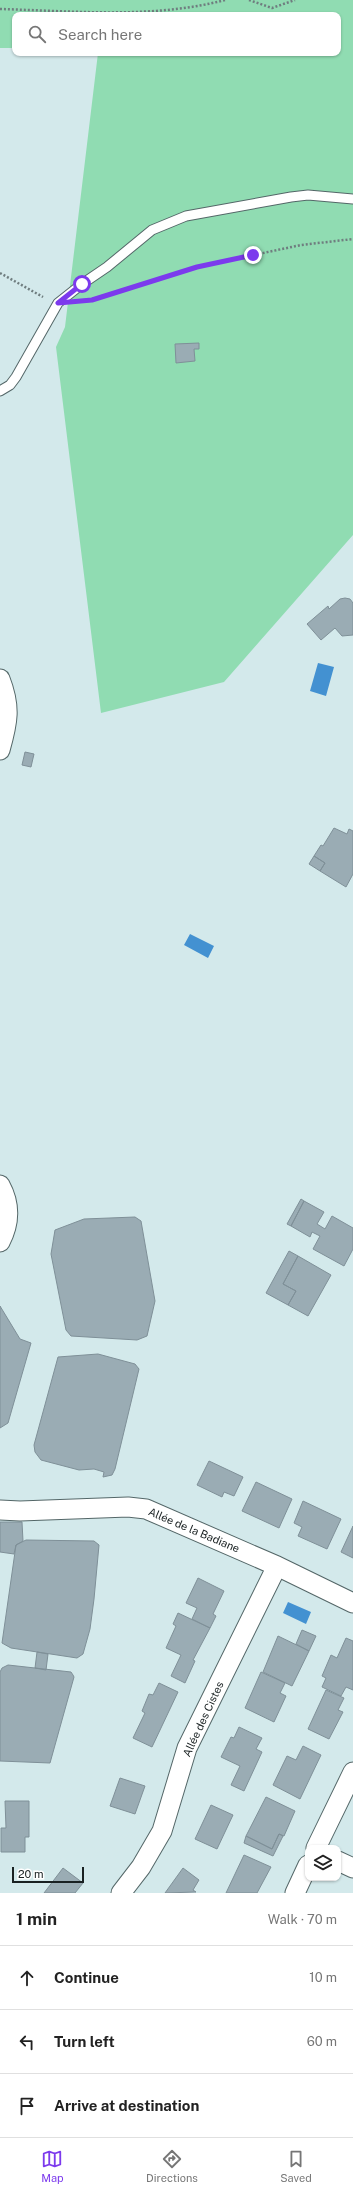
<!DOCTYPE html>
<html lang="en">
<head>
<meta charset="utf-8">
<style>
	body { margin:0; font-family:"Public Sans",sans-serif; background:#f6f6f6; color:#222 }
	.controls { position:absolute; right:12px; bottom:12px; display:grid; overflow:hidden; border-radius:8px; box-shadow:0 1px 3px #0004 }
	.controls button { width:36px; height:36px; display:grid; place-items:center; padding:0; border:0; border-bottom:1px solid #e0e0e0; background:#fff; color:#222; font:20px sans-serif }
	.scale { position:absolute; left:12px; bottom:10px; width:72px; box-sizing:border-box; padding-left:4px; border:2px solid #192122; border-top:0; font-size:11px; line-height:14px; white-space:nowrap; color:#192122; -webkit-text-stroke:3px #fff; paint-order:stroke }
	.stop { position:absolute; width:12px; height:12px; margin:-9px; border:3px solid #7c3aed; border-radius:50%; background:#fff }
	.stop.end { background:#7c3aed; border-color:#fff; box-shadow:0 1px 4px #0008 }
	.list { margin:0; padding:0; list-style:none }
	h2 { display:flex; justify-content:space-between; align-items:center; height:52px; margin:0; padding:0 16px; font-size:17px }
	h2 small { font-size:13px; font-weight:400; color:#767676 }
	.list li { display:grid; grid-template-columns:26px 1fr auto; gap:12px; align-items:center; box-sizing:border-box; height:64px; padding:0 16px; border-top:1px solid #e0e0e0 }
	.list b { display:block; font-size:15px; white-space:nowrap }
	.list em { font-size:13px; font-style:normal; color:#767676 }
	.icon { flex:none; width:22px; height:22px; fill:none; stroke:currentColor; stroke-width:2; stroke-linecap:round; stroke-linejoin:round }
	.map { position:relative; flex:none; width:353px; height:1893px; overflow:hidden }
	.search { position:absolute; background:#fff; box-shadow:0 1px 3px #0004; left:12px; right:12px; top:12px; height:44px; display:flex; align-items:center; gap:10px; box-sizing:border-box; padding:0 14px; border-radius:8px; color:#767676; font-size:15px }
	.sheet { height:244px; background:#fff }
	nav { display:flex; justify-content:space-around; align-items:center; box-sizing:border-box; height:56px; border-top:1px solid #e0e0e0; background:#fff; font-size:11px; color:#767676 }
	nav a { display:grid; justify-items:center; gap:2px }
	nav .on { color:#7c3aed }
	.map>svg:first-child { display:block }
	.green { fill:#90dcb2 }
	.water { fill:#4391d1 }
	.building { fill:#9aacb4; stroke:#7f9098 }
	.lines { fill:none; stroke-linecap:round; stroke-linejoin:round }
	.service-casing { stroke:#546768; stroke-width:11 }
	.minor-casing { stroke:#546768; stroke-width:21 }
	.path { stroke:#6f7d7f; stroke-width:2.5; stroke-dasharray:2 2; stroke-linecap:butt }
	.service { stroke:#fff; stroke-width:9 }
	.minor { stroke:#fff; stroke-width:19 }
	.route { stroke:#7c3aed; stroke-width:5 }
	.labels { text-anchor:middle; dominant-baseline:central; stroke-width:3; stroke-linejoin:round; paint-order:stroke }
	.street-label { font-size:11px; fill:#192122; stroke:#fff }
</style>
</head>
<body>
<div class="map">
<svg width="353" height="1893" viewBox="0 0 353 1893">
	<rect width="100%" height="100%" fill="#d3e9eb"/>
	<path class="green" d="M 0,0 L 353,0 L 353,535 L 224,682 L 101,713 L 56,347 L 65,327 L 98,53 L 338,53 L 338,15 L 15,15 L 15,48 L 0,48 Z"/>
	<path class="water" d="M 318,663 L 334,667 L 326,696 L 310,691 Z
		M 190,934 L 214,946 L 208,958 L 184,945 Z
		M 288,1602 L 311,1612 L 306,1624 L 283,1613 Z"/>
	<path class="building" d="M 199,343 L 199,349 L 194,349 L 195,361 L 176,363 L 175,344 Z
		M 345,598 L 350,599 L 353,603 L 353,635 L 342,636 L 335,628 L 321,640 L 307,624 L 328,606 L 329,609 L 340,599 Z
		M 25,752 L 34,754 L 31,767 L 22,765 Z
		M 334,828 L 347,834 L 349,829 L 353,831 L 353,874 L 346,887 L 320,871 L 325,863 L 314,856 L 321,845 L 323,846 Z
		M 314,856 L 325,863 L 320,871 L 309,864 Z
		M 301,1199 L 304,1201 L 291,1226 L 287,1224 Z
		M 304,1201 L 324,1212 L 317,1224 L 325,1229 L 332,1216 L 353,1228 L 353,1249 L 344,1266 L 313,1249 L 320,1236 L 312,1232 L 310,1237 L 291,1226 Z
		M 135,1217 L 141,1221 L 155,1301 L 147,1336 L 137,1340 L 71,1336 L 66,1330 L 51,1254 L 55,1230 L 84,1219 Z
		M 289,1251 L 298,1256 L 283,1284 L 296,1291 L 288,1305 L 266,1293 Z
		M 298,1256 L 331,1275 L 308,1316 L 288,1305 L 296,1291 L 283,1284 Z
		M 0,1306 L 20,1339 L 31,1343 L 8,1423 L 0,1428 Z
		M 98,1354 L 135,1364 L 139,1369 L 115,1469 L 112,1475 L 103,1477 L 104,1472 L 94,1469 L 79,1470 L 41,1460 L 35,1452 L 34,1445 L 58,1357 Z
		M 209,1461 L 243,1477 L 234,1496 L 224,1492 L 222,1497 L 197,1485 Z
		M 256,1482 L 292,1499 L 279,1528 L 242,1511 Z
		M 303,1501 L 341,1519 L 327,1549 L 298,1536 L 302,1527 L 294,1523 Z
		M 0,1522 L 22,1522 L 23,1541 L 16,1545 L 14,1554 L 0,1552 Z
		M 353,1526 L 353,1558 L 341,1552 Z
		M 26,1540 L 94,1541 L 99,1545 L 94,1599 L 90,1629 L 83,1654 L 77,1658 L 11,1648 L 2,1643 L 16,1545 Z
		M 198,1578 L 224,1591 L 213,1614 L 216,1616 L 210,1628 L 192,1619 L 197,1608 L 186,1603 Z
		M 178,1613 L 210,1628 L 193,1660 L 195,1661 L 185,1683 L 171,1676 L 181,1655 L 166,1648 L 176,1626 L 173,1624 Z
		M 302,1630 L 316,1636 L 309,1651 L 296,1644 Z
		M 278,1636 L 309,1651 L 292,1686 L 263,1672 Z
		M 346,1638 L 353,1641 L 353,1690 L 346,1687 L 341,1696 L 322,1687 L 326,1678 L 322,1676 L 331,1655 L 337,1658 Z
		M 37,1652 L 48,1654 L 46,1670 L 35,1668 Z
		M 8,1665 L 71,1672 L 73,1675 L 74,1677 L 50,1763 L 0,1761 L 0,1672 L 2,1668 Z
		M 261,1672 L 285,1683 L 280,1693 L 286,1696 L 274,1722 L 245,1708 Z
		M 159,1683 L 178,1692 L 152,1747 L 133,1738 L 145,1713 L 142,1711 L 149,1694 L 153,1695 Z
		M 326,1690 L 344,1698 L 338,1710 L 343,1712 L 329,1739 L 308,1729 Z
		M 239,1727 L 262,1738 L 256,1749 L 262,1752 L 244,1791 L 231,1785 L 240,1766 L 221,1757 L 231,1737 L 234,1738 Z
		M 303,1746 L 321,1755 L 300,1799 L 273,1785 L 287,1756 L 296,1760 Z
		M 120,1778 L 145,1786 L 135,1814 L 110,1806 Z
		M 266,1797 L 295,1811 L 284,1836 L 279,1834 L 272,1849 L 246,1836 Z
		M 5,1801 L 29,1801 L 29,1837 L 25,1837 L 25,1852 L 1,1852 L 1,1828 L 6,1828 Z
		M 211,1805 L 233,1815 L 217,1849 L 195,1839 Z
		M 279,1834 L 283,1836 L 273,1856 L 244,1843 L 246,1836 L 272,1849 Z
		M 244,1855 L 271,1867 L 257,1893 L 226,1893 Z
		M 63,1868 L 83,1883 L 75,1893 L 44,1893 Z
		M 183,1868 L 199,1880 L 193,1890 L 196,1892 L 165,1893 Z"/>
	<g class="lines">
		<g class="service-casing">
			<path id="service" d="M 0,391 L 10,385 L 16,377 L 58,303 L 82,284 L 107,267 L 152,230 L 186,216 L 291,197 L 308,195 L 353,199"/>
		</g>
		<g class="minor-casing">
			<path id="minor" d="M 0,679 C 11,707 8,722 0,750
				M 0,1185 C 11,1205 10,1223 0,1242
				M 0,1510 L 20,1511 L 128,1507 L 146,1509 L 277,1566 L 353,1603
				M 316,1848 L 353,1772
				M 338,1861 L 353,1868
				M 121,1893 L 141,1867 L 162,1831 L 187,1748 L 277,1566
				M 295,1893 L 308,1865"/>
		</g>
		<path class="path" d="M 249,0 L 272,8 L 295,0
			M 0,9 C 74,11 153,19 225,0
			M 0,273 L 43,297
			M 89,300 L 197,267 L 301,245 L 353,239"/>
		<use href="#service" class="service"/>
		<use href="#minor" class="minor"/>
	</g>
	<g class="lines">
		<path class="route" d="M 82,284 L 58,303 L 92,300 L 197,267 L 253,255"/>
	</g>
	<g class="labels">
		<g class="street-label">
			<text transform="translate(194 1530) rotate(23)">Allée de la Badiane</text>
			<text transform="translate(203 1719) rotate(-65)">Allée des Cistes</text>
		</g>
	</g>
</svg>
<div class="controls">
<button><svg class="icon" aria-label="layers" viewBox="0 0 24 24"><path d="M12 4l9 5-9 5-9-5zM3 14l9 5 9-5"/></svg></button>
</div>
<div class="scale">20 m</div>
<div class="stop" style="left:82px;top:284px"></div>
<div class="stop end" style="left:253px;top:255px"></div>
<div class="search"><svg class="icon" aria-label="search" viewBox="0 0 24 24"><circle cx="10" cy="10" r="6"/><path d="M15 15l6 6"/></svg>Search here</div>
</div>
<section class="sheet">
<h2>1 min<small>Walk · 70 m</small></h2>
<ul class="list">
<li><svg class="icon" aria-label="ahead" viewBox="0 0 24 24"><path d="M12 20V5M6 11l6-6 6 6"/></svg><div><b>Continue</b></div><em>10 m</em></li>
<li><svg class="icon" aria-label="left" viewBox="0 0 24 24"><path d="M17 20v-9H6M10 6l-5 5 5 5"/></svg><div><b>Turn left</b></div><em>60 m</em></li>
<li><svg class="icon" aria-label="arrive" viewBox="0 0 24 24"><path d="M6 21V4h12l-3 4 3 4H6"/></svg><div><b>Arrive at destination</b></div></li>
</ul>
</section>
<nav>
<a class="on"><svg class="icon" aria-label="map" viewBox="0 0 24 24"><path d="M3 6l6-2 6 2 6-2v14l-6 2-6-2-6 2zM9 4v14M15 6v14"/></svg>Map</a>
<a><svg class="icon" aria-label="directions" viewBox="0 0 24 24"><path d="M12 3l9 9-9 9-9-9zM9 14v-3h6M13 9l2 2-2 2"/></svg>Directions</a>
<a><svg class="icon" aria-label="saved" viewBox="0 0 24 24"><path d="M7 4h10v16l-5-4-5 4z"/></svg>Saved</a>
</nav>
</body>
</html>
